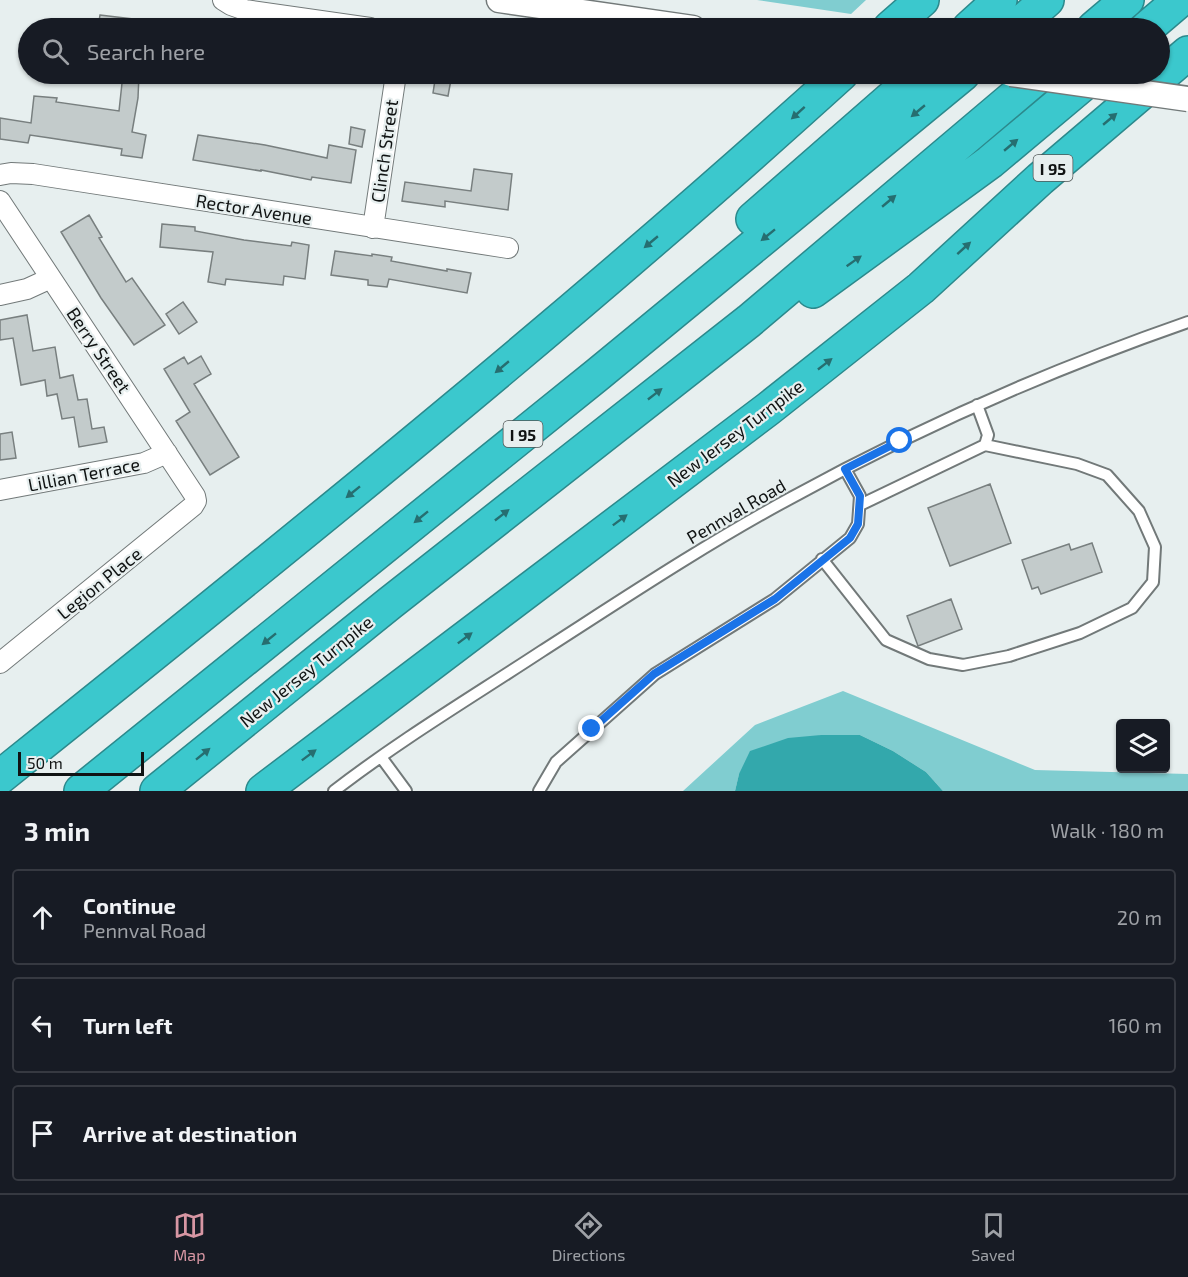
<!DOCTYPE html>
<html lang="en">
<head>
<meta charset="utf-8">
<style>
	body { margin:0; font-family:"Exo 2",sans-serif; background:#242831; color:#f1f3f6 }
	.controls { position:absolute; right:18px; bottom:18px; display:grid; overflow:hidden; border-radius:6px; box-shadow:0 2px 4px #0004 }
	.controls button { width:54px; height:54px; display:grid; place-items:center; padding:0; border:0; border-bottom:2px solid #363941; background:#171b24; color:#f1f3f6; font:30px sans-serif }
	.scale { position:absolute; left:18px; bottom:15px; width:126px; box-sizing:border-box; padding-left:6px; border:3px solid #101313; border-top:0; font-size:16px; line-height:21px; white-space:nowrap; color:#101313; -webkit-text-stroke:4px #e7efef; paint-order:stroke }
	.stop { position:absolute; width:18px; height:18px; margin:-14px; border:4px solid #1a73e8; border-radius:50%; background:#fff }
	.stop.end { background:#1a73e8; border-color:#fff; box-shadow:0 2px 6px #0008 }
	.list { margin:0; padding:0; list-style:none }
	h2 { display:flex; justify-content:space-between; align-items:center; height:78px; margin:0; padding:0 24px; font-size:26px }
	h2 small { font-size:20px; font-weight:400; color:#9ea1a6 }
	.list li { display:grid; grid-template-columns:39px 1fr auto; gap:18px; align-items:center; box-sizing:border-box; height:96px; margin:0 12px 12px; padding:0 12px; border:2px solid #363941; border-radius:6px }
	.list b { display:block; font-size:22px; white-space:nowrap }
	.list p { margin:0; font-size:20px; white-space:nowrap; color:#9ea1a6 }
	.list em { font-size:20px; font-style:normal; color:#9ea1a6 }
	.icon { flex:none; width:33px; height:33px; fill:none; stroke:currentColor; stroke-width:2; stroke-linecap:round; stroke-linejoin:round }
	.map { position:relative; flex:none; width:1188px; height:791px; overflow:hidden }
	.search { position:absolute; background:#171b24; box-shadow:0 2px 4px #0004; left:18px; right:18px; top:18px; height:66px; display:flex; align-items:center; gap:15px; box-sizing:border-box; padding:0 21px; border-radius:33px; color:#9ea1a6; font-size:22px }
	.sheet { height:402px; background:#171b24 }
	nav { display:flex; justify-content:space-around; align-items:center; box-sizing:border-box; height:84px; border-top:2px solid #363941; background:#171b24; font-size:16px; color:#9ea1a6 }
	nav a { display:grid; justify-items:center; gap:3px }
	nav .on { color:#d796a3 }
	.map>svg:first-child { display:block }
	.green { fill:#80cdd0 }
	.water { fill:#33a8ac }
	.building { fill:#c3cbcb; stroke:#787f7f; stroke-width:1.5 }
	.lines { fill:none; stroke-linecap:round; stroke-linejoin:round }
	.service-casing { stroke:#727979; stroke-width:14 }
	.minor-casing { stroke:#727979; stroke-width:22 }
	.tertiary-casing { stroke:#727979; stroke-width:27 }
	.motorway-casing { stroke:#2c898c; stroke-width:36 }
	.service { stroke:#fff; stroke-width:10 }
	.minor { stroke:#fff; stroke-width:20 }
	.tertiary { stroke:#fff; stroke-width:24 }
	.motorway { stroke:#3bc8cd; stroke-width:33 }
	.tertiary-bridge-casing { stroke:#727979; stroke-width:27; stroke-linecap:butt }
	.tertiary-bridge { stroke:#fff; stroke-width:24 }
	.oneway { fill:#266e70 }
	.route { stroke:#1a73e8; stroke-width:8 }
	.labels { text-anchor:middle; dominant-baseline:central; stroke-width:4.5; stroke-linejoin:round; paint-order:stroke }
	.shield { fill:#e7efef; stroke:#505555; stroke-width:1.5 }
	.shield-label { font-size:16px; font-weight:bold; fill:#101313 }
	.street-label { font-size:18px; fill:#101313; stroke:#e7efef }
</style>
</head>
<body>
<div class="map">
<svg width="1188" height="791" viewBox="0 0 1188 791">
	<rect width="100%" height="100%" fill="#e7efef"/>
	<path class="green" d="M 757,0 L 866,0 L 851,14 Z
		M 843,691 L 1035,770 L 1188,774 L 1188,791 L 943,791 L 926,772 L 893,751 L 860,735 L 821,735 L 739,774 L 735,791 L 683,791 L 755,725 Z"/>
	<path class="water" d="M 821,735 L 860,735 L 893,751 L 926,772 L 943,791 L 735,791 L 739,774 L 750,751 L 788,738 Z"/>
	<path class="building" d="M 100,15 L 141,20 L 140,28 L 98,28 Z
		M 123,74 L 139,74 L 138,98 L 132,132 L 146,135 L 142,158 L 121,155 L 122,149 L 50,138 L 30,135 L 28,143 L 0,139 L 0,118 L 31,123 L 34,96 L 57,98 L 56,102 L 119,111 Z
		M 436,74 L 452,74 L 448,96 L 433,93 Z
		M 351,127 L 365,130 L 362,147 L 349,144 Z
		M 198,135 L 265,145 L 327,158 L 329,145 L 356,150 L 351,183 L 312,177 L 311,180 L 261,170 L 261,171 L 193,160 Z
		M 474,169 L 512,174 L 508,210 L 445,201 L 445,207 L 402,201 L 405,182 L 471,191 Z
		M 89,215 L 102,237 L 99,238 L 126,282 L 132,278 L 165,325 L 134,345 L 101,298 L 61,232 Z
		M 162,224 L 195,227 L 195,231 L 244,240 L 291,246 L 292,242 L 309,245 L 305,279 L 284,276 L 283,285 L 226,279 L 225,285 L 208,282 L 213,252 L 160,247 Z
		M 335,251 L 372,256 L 372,254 L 392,257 L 391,261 L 447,271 L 447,269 L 471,273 L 467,293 L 389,279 L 387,287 L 368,285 L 368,280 L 331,275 Z
		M 183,302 L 197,322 L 179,334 L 166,314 Z
		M 27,315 L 33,351 L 55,347 L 60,378 L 73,375 L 78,400 L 87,399 L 92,429 L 104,427 L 107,442 L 79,447 L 74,417 L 62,419 L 57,394 L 47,396 L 45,380 L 21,385 L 13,338 L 0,340 L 0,320 Z
		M 201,356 L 211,374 L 194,384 L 239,457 L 210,475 L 176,421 L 190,412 L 164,369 L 184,357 L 188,364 Z
		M 12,432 L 16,458 L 0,460 L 0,434 Z
		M 990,484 L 1011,543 L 950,566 L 928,508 Z
		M 1092,543 L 1102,572 L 1041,594 L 1038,587 L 1032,589 L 1022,560 L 1069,544 L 1071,550 Z
		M 951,599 L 962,629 L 918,646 L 907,616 Z"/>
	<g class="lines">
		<g class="service-casing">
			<path id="service" d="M 860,505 L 985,445 L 988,435 L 977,405
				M 822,559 L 886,640 L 929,659 L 963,665 L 1009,656 L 1080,633 L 1132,608 L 1153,582 L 1155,547 L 1139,511 L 1107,475 L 1077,464 L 985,445
				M 381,757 L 406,791
				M 334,791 C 400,740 472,697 542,651 C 623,599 704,545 789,499 C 916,429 1050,370 1188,322
				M 539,791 L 556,762 L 655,674 L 775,599 L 850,538 L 858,524 L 860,496 L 845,469"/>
		</g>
		<g class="minor-casing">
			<path id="minor" d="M 223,0 L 231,5 L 245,10 L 370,28
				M 0,175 L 11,173 L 33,174 L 508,248
				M 0,201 L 195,496 L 196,501 L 193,506 L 0,663
				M 373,228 L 396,74
				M 0,295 L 27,289 L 51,278
				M 0,490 L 144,463 L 167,453"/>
		</g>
		<g class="tertiary-casing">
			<path id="tertiary" d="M 499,0 L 693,28"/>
		</g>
		<g class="motorway-casing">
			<path id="motorway" d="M 890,28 L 922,0
				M 969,28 L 1000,0
				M 1015,28 L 1047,0
				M 1094,28 L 1127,0
				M 1147,28 L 1180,0
				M 753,219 L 919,74
				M 813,291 L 990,162 L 1095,74
				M 0,777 C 285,549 571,319 841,74
				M 81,791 L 597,375 L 963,74
				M 157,791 L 390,603 L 749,321 L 1041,74
				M 263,791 L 768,409 L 921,288 L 1040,179 L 1188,53"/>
		</g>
		<use href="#service" class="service"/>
		<use href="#minor" class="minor"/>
		<use href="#tertiary" class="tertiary"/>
		<use href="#motorway" class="motorway"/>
		<g class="tertiary-bridge-casing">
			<path id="tertiary-bridge" d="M 1011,74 L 1188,99"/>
		</g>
		<use href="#tertiary-bridge" class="tertiary-bridge"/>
	</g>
	<defs><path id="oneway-solid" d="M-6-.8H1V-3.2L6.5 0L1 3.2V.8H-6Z" transform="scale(1.5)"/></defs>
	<g class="oneway">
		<use href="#oneway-solid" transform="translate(918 111) rotate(140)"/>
		<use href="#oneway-solid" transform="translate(798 113) rotate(138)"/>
		<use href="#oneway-solid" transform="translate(1110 119) rotate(-40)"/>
		<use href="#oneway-solid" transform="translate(1011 145) rotate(-40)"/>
		<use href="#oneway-solid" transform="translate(889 201) rotate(-40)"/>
		<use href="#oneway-solid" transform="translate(768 235) rotate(141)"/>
		<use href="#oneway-solid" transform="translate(651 242) rotate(140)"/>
		<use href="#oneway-solid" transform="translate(964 248) rotate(-42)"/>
		<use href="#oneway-solid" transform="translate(854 261) rotate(-35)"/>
		<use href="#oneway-solid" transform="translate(825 364) rotate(-38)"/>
		<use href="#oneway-solid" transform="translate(502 367) rotate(140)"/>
		<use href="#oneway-solid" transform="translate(655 394) rotate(-38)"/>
		<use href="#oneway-solid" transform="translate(353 492) rotate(141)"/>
		<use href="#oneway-solid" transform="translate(502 515) rotate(-38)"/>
		<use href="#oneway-solid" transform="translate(421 517) rotate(141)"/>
		<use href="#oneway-solid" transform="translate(620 520) rotate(-37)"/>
		<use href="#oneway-solid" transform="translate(465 638) rotate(-37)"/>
		<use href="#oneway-solid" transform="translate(269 639) rotate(141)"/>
		<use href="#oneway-solid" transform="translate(203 754) rotate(-39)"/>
		<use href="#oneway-solid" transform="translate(309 755) rotate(-37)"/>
	</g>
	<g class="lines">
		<path class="route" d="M 592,729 L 654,674 L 775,599 L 850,538 L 858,524 L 860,496 L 845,469 L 900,441"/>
	</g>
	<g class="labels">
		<g class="shield">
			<rect x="1033.5" y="155" width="39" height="26" rx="4.5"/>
			<rect x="503.5" y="421" width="39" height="26" rx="4.5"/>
		</g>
		<g class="shield-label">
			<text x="1053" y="168">I 95</text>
			<text x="523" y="434">I 95</text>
		</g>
		<g class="street-label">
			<text transform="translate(384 151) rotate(-82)">Clinch Street</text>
			<text transform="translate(254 209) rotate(9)">Rector Avenue</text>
			<text transform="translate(99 350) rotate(56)">Berry Street</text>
			<text transform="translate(735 433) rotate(-37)">New Jersey Turnpike</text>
			<text transform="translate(84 474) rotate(-11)">Lillian Terrace</text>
			<text transform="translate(736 511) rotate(-30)">Pennval Road</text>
			<text transform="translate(99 583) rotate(-39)">Legion Place</text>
			<text transform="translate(306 671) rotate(-39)">New Jersey Turnpike</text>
		</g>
	</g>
</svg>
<div class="controls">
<button><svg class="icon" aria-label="layers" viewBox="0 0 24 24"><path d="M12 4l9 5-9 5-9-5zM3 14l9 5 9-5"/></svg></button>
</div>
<div class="scale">50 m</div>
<div class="stop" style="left:900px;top:441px"></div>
<div class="stop end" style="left:592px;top:729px"></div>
<div class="search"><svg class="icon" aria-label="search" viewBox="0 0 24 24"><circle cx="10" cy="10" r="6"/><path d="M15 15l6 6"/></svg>Search here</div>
</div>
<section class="sheet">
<h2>3 min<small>Walk · 180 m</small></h2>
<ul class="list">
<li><svg class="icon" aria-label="ahead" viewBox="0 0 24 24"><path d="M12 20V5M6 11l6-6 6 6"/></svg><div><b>Continue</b><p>Pennval Road</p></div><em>20 m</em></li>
<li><svg class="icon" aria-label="left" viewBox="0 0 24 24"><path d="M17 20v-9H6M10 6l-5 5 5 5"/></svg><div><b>Turn left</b></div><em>160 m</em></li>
<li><svg class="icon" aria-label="arrive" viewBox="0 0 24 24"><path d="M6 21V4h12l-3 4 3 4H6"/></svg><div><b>Arrive at destination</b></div></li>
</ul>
</section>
<nav>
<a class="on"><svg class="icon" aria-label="map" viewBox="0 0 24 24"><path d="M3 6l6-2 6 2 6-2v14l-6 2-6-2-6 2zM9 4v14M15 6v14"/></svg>Map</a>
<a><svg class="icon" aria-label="directions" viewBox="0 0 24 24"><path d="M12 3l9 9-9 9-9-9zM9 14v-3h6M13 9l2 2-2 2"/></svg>Directions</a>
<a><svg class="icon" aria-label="saved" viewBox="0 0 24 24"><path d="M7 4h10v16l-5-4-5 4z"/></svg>Saved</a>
</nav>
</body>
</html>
